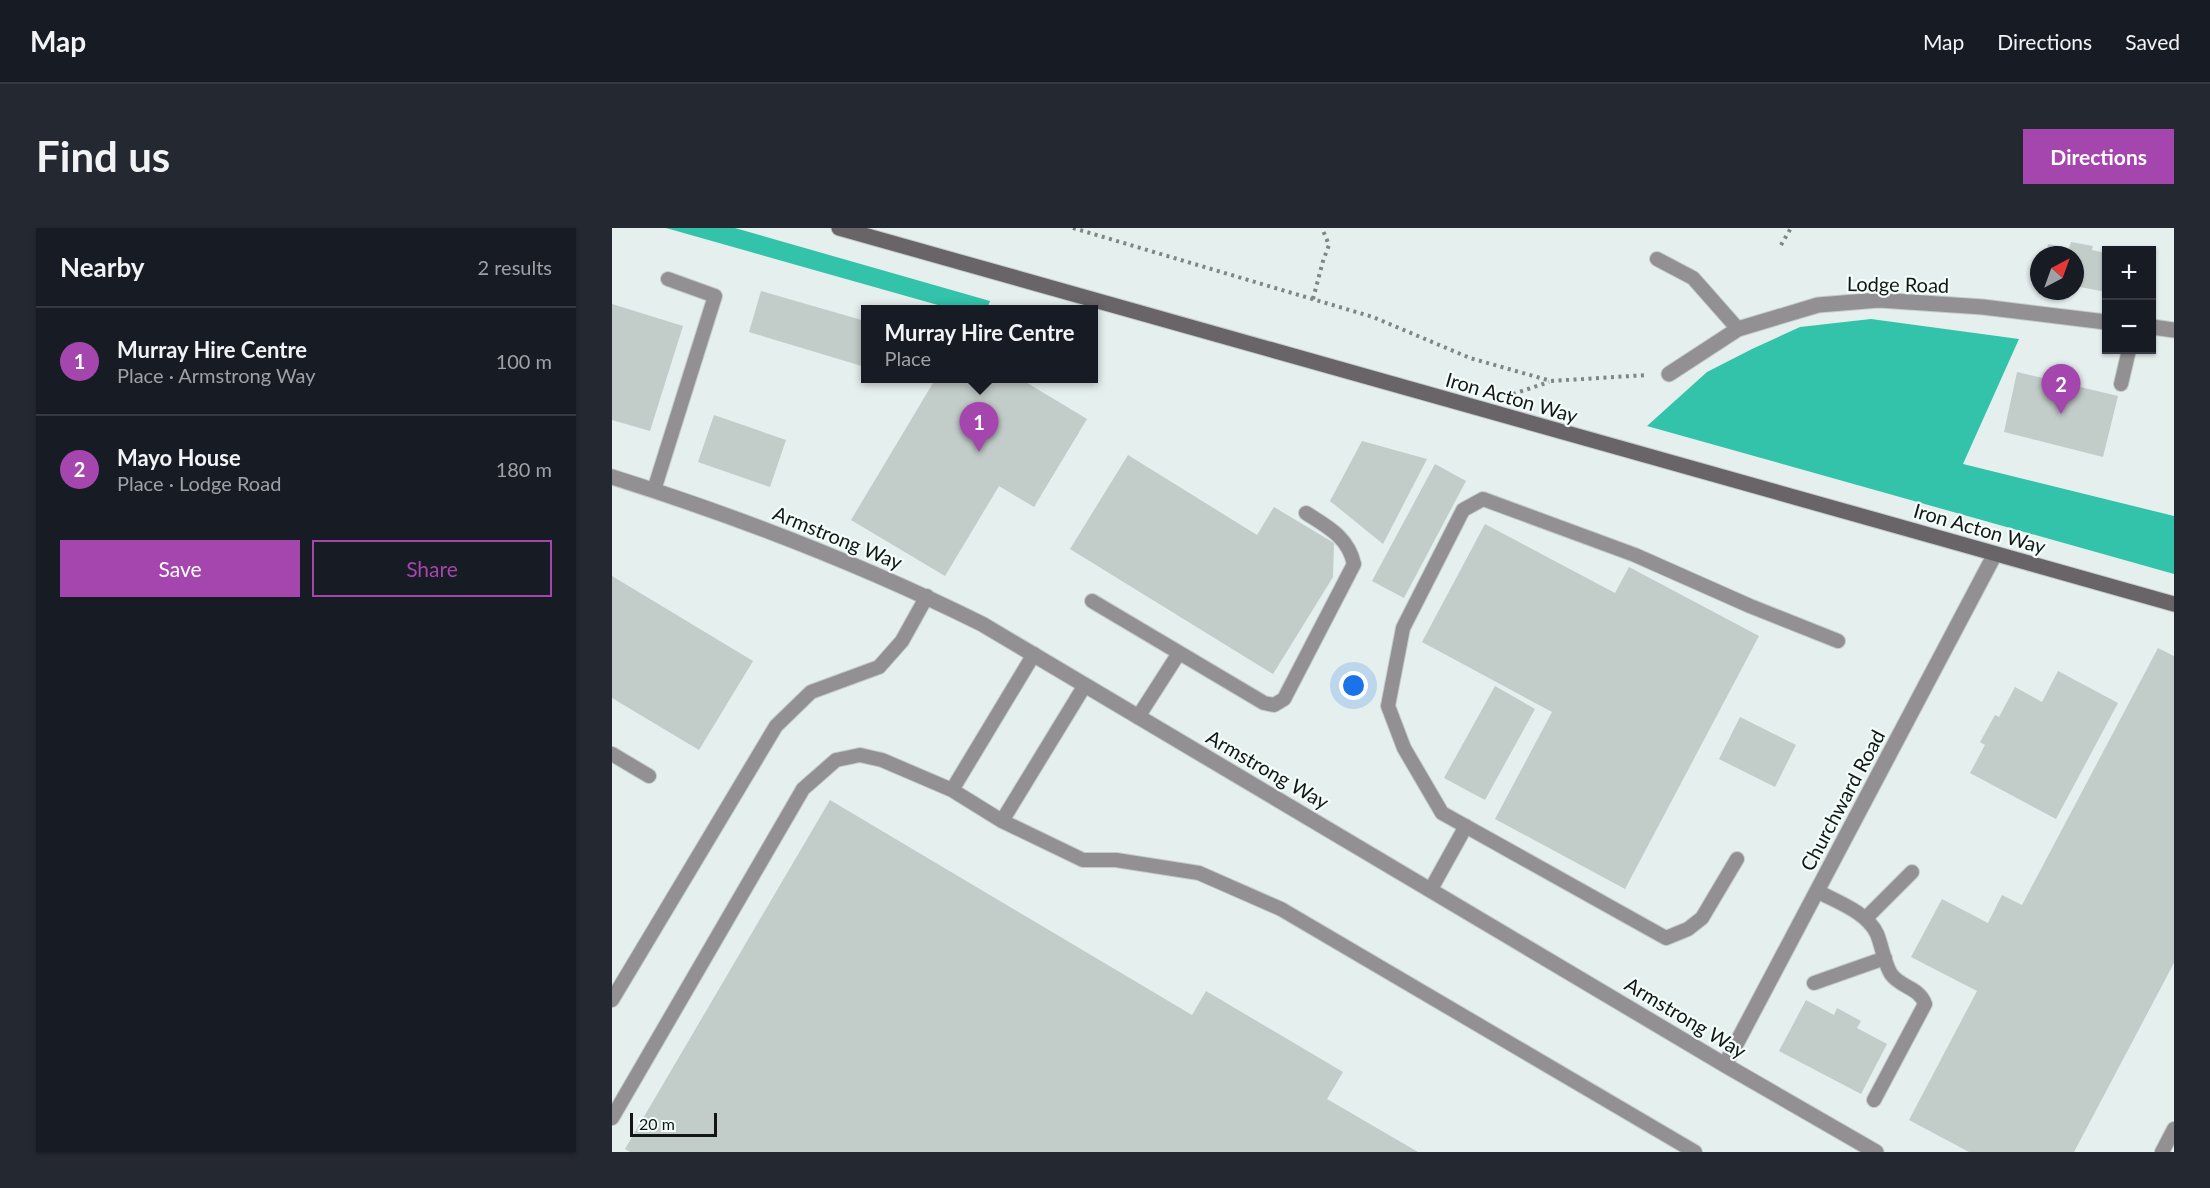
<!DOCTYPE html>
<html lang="en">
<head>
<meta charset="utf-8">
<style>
	body { margin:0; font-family:Lato,sans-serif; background:#242831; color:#f1f3f6 }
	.controls { position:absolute; right:18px; top:18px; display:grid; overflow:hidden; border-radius:0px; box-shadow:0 2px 4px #0004 }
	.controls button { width:54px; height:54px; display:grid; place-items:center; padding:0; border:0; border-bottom:2px solid #363941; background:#171b24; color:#f1f3f6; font:30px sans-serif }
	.compass { position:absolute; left:1418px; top:18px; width:54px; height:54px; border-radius:50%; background:#171b24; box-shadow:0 2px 4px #0004; rotate:41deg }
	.scale { position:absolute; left:18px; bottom:15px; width:87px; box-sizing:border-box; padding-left:6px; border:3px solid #131615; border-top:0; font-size:16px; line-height:21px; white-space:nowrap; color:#131615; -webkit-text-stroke:4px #f3fdfa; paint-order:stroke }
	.you { position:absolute; left:742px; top:458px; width:21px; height:21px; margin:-15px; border:4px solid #fff; border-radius:50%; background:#1a73e8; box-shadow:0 0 0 9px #1a73e833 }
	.badge { display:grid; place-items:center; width:39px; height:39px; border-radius:50%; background:#a546ae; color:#fff; font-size:20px; font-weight:700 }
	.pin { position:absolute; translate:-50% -50px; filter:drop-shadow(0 2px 3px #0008) }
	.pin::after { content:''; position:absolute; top:32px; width:21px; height:18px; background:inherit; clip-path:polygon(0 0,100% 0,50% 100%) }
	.popup { position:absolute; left:249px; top:77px; width:237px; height:78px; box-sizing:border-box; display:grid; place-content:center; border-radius:0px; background:#171b24; filter:drop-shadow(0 2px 4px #0005); font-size:20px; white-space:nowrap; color:#9ea1a6 }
	.popup b { font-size:22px; color:#f1f3f6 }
	.popup::after { content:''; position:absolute; left:50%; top:100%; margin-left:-12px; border:12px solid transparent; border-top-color:#171b24 }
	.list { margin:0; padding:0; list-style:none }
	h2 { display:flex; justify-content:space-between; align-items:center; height:78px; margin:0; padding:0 24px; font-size:26px }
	h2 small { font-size:20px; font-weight:400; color:#9ea1a6 }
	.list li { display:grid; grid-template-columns:39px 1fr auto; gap:18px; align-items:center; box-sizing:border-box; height:108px; padding:0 24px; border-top:2px solid #363941 }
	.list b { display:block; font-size:22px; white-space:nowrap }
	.list p { margin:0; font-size:20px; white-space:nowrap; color:#9ea1a6 }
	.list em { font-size:20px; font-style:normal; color:#9ea1a6 }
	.actions { display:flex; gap:12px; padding:18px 24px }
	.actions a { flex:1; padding:14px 0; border:2px solid #a546ae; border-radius:0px; text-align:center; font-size:21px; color:#a546ae }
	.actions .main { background:#a546ae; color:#fff }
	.map { position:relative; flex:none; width:1562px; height:924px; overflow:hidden; border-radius:0px }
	header { display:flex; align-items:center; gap:36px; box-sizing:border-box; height:84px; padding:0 30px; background:#171b24; border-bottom:2px solid #363941 }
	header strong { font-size:28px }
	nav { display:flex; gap:33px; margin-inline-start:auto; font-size:21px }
	.intro { display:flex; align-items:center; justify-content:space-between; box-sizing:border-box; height:144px; padding:0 36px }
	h1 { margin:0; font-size:42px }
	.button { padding:15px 27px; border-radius:0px; background:#a546ae; color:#fff; font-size:21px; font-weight:700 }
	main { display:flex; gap:36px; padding:0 36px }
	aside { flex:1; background:#171b24; border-radius:0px; box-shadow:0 2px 4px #0004 }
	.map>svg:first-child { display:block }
	.forest { fill:#33c3aa }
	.building { fill:#c2ccc9 }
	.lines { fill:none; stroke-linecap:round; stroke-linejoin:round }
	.service-casing { stroke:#c3ccca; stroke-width:16 }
	.minor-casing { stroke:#c3ccca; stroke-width:17 }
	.secondary-casing { stroke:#c3ccca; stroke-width:17 }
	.path { stroke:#7f8685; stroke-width:4; stroke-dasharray:3 4.5; stroke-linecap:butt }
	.service { stroke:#929093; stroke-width:14 }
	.minor { stroke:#929093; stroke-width:15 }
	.secondary { stroke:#686468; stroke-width:15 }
	.labels { text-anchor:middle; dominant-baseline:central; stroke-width:4.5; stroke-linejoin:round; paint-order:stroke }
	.street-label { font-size:20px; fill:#131615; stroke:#f3fdfa }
</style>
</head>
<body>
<header>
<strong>Map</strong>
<nav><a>Map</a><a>Directions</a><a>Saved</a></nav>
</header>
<div class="intro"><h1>Find us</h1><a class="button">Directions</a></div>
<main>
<aside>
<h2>Nearby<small>2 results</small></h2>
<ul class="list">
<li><span class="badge">1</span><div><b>Murray Hire Centre</b><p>Place · Armstrong Way</p></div><em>100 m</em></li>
<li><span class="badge">2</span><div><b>Mayo House</b><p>Place · Lodge Road</p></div><em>180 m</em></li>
</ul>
<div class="actions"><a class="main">Save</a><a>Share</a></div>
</aside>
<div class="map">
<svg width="1562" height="924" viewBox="0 0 1562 924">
	<rect width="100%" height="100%" fill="#e5efed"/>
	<path class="forest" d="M 54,0 L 123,0 L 378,73 L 375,81 L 340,81 Z
		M 1259,91 L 1407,111 L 1351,236 L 1562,288 L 1562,346 L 1035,198 L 1095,144 L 1140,121 L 1188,99 Z"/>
	<path class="building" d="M 1459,14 L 1481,18 L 1480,22 L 1494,25 L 1494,64 L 1463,58 L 1463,27 L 1434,27 L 1436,16 L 1457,20 Z
		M 149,63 L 253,93 L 253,139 L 137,104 Z
		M 0,76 L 71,98 L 38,203 L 0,192 Z
		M 1405,144 L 1506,168 L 1491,229 L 1392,204 Z
		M 324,150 L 407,150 L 475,191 L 422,279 L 387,258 L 333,348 L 239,292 Z
		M 102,187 L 174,212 L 158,259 L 86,234 Z
		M 750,213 L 815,231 L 771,316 L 718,273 Z
		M 516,227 L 645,307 L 662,279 L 722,315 L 721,349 L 661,446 L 458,321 Z
		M 823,236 L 854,253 L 792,370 L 760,353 Z
		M 873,296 L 1003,365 L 1017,339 L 1147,408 L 1013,661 L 883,591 L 940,484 L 810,414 Z
		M 0,348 L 141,433 L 87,522 L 0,470 Z
		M 1546,420 L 1562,428 L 1562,735 L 1462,924 L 1357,924 L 1297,892 L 1365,763 L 1299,729 L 1330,671 L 1376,695 L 1390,667 L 1410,677 Z
		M 1446,443 L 1506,475 L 1444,591 L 1358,545 L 1373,517 L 1368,514 L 1383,487 L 1387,489 L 1403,459 L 1430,474 Z
		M 883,458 L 923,481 L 873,572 L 832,550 Z
		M 1128,489 L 1184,517 L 1163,559 L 1107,531 Z
		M 218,572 L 580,787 L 594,763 L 731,844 L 715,871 L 806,924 L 18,924 L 13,921 Z
		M 1194,772 L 1222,787 L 1225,780 L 1249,793 L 1245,800 L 1275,816 L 1249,866 L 1167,823 Z"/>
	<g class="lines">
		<g class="service-casing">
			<path id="service" d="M 1045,31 L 1081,50 L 1126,101
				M 1509,156 L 1517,122
				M 42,262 L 103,68 L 56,51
				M 480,373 L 652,475 L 662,477 L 672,471 L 742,336 C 736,309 716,299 694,285
				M 526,489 L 567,425
				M 0,526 L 37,548
				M 340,562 L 422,426
				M 390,593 L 473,457
				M 1125,631 L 1090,690 L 1076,701 L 1054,710 L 830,585 L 792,520 L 776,478 L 791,400 L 851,282 L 871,271 L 1023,327 L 1138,378 L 1226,413
				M 819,661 L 854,598
				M 1205,663 C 1225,674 1255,684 1265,706 C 1270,718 1272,735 1279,746 C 1289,760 1307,759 1313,776 L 1262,872
				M 1254,690 L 1300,644
				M 1202,755 L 1273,730
				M 0,772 L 164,498 L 199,464 L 267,439 L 290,413 L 315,368
				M 0,890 L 191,561 L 224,532 L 248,527 L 270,532 L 340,562 L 390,593 L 471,632 L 504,632 L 587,645 L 669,681 L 1083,924
				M 1550,924 L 1562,901"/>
		</g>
		<g class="minor-casing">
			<path id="minor" d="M 1540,99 L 1562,102
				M 1057,146 L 1126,101 L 1206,77 L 1267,72 L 1371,79 L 1494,94
				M 0,249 C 127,289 251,337 370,396 L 1113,837 L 1264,924
				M 1113,837 L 1383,326"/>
		</g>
		<g class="secondary-casing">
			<path id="secondary" d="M 227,0 L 1562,376"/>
		</g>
		<path class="path" d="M 461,0 L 761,89 L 858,130 L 939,153 L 1035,147
			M 1169,17 L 1179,0
			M 701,71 L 711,33 L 717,17 L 710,0
			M 901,166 L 937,154"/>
		<use href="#service" class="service"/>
		<use href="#minor" class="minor"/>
		<use href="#secondary" class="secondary"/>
	</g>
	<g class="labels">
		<g class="street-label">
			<text transform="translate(1286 56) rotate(1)">Lodge Road</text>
			<text transform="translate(900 169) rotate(16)">Iron Acton Way</text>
			<text transform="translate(1368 300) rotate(16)">Iron Acton Way</text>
			<text transform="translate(226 309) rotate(22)">Armstrong Way</text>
			<text transform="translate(656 541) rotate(30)">Armstrong Way</text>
			<text transform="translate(1230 572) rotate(-62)">Churchward Road</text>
			<text transform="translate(1074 789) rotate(31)">Armstrong Way</text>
		</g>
	</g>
</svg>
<div class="controls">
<button>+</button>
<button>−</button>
</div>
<svg class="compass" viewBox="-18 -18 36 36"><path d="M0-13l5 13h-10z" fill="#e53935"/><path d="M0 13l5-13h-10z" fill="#9ea1a6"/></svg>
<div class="scale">20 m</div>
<div class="you"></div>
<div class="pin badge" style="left:367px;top:224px">1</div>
<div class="popup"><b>Murray Hire Centre</b>Place</div>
<div class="pin badge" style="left:1449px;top:186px">2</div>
</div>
</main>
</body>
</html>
